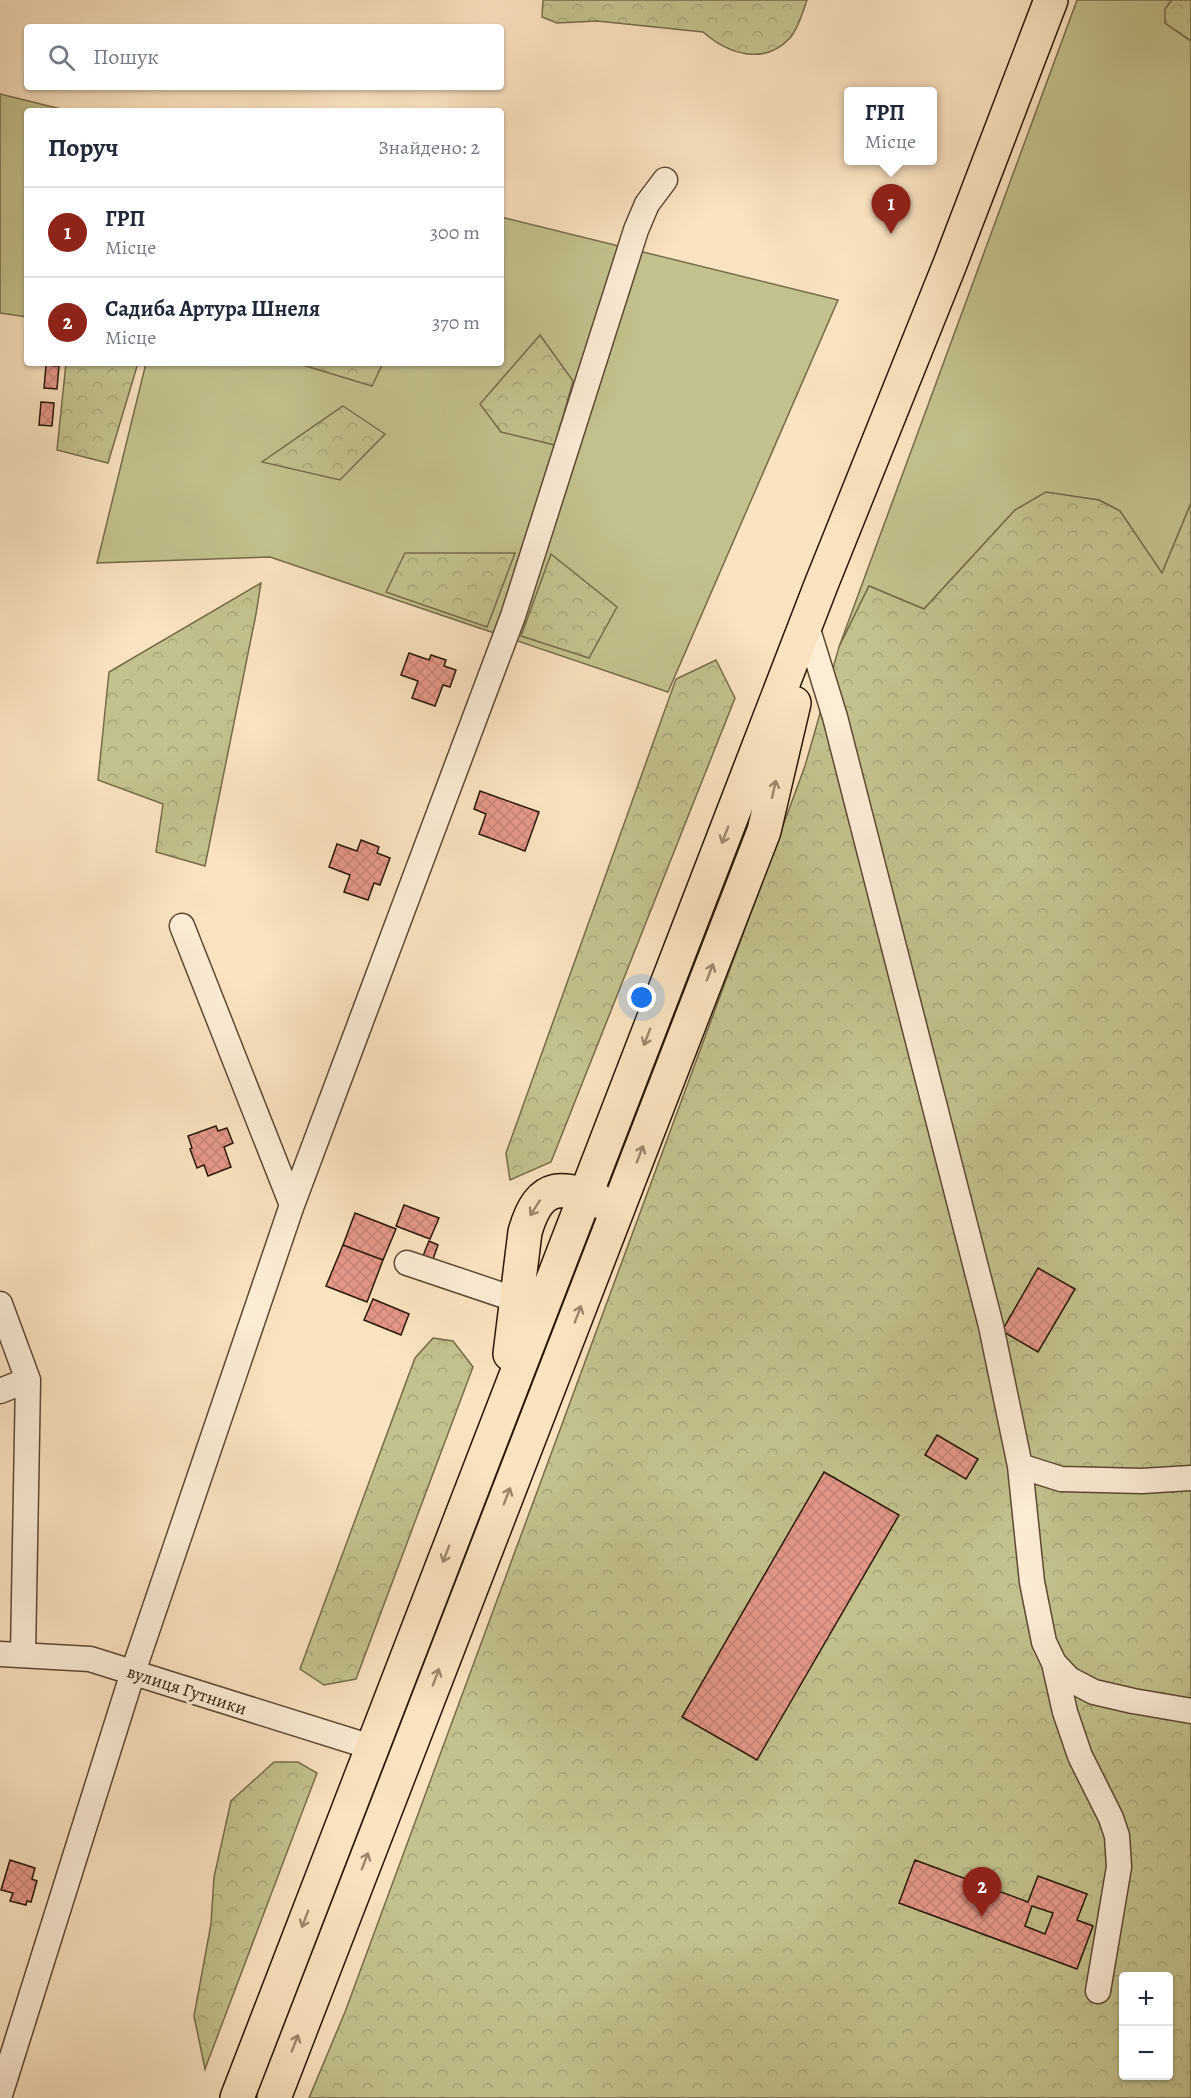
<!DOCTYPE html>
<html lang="uk">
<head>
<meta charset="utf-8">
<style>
	body { margin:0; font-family:Alegreya,serif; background:#f6f6f7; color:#1f2937 }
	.controls { position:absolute; right:18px; bottom:18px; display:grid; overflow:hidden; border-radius:6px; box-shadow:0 2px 4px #0004 }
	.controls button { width:54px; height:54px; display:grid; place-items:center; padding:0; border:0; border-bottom:2px solid #e0e1e3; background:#fff; color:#1f2937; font:30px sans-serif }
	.you { position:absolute; left:642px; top:998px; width:21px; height:21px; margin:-15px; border:4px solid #fff; border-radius:50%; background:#1a73e8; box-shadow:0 0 0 9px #1a73e833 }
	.badge { display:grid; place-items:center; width:39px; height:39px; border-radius:50%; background:#8f2418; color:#fff; font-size:20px; font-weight:700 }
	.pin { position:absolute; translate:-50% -50px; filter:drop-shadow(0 2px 3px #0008) }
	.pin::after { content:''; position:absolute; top:32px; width:21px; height:18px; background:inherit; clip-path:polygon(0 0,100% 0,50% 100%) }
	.popup { position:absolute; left:844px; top:87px; width:93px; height:78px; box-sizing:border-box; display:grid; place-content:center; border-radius:6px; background:#fff; filter:drop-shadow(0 2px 4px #0005); font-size:20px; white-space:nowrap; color:#747a83 }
	.popup b { font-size:22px; color:#1f2937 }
	.popup::after { content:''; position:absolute; left:50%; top:100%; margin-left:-12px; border:12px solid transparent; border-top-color:#fff }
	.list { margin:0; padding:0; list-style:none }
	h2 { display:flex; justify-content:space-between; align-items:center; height:78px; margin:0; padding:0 24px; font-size:26px }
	h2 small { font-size:20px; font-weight:400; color:#747a83 }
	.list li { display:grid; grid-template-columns:39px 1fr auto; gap:18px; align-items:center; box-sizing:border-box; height:90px; padding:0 24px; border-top:2px solid #e0e1e3 }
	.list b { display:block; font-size:22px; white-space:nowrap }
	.list p { margin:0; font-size:20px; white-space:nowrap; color:#747a83 }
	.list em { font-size:20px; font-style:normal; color:#747a83 }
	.icon { flex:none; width:33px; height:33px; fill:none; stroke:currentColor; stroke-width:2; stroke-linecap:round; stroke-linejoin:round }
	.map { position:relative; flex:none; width:1191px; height:2098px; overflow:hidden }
	.search { position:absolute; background:#fff; box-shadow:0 2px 4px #0004; left:24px; top:24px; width:480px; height:66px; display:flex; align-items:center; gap:15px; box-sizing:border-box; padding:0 21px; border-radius:6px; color:#747a83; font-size:22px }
	.panel { position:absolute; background:#fff; box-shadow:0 2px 4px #0004; left:24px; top:108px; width:480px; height:258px; border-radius:6px }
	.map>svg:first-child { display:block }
	.grass { fill:#c3c28e; stroke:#766c48; stroke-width:1.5 }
	.forest { fill:url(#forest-crowns); stroke:#766c48; stroke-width:1.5; fill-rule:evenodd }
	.building { fill:url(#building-cross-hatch); stroke:#291602; stroke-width:1.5; fill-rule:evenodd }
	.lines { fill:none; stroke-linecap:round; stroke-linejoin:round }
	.minor-casing { stroke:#5d4932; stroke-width:27 }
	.highway-casing { stroke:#291602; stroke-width:36 }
	.minor { stroke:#fcedd6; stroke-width:24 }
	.highway { stroke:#fae3c0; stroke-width:33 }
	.oneway { stroke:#9c876a }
	.labels { text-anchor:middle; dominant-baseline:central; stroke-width:6; stroke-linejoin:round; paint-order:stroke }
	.street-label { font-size:18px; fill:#291602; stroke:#fcedd6 }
</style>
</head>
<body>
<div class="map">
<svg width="1191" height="2098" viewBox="0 0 1191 2098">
	<defs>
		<pattern id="forest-crowns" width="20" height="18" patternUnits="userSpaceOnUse" patternTransform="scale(1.5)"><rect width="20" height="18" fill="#c3c28e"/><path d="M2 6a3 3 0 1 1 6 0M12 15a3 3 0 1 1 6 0" fill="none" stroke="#a8a679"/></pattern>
		<pattern id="building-cross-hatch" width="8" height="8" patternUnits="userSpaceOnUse" patternTransform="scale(1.5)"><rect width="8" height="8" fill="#e69889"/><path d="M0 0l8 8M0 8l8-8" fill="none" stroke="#c58275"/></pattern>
	</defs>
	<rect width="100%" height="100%" fill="#fae3c0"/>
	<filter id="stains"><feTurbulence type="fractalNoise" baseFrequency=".00333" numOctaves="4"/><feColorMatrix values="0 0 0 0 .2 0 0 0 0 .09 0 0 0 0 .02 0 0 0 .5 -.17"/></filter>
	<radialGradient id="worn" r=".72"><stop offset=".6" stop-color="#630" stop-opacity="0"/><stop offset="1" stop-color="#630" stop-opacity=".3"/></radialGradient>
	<path class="grass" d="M 1077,0 L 1172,0 L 1168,4 L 1165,23 L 1191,41 L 1191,503 L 1162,574 L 1120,511 L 1099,500 L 1076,497 L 1015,510 L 924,609 L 869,586 L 839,647 Z
		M 0,94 L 69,111 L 27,111 L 27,317 L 0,313 Z
		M 501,217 L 838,300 L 668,692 L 270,557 L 97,563 L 146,363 L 501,363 Z"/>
	<path class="forest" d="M 543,0 L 807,0 C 803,12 798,29 790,38 C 764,66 728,54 703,32 L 597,21 L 557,23 L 542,17 Z
		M 1172,0 L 1191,0 L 1191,41 L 1165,23 L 1165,9 Z
		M 540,335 L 573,381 L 555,445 L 501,432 L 480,404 Z
		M 66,363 L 138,363 L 108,463 L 57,450 Z
		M 296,363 L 383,363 L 372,386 Z
		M 343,406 L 385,434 L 340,480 L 262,462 Z
		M 1046,492 L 1099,500 L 1120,511 L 1162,573 L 1191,503 L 1191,2098 L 309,2098 L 345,2012 L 805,766 L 839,647 L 869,586 L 924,609 L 1015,510 ZM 1124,1976 L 1168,1976 L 1168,2076 L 1124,2076 Z
		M 405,553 L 515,553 L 487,627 L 386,592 Z
		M 551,554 L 617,607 L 589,658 L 521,636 Z
		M 261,583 L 256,614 L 205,866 L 156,852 L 163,804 L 98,780 L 109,672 Z
		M 716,660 L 735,698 L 551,1162 L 510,1180 L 506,1153 L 676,679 Z
		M 433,1338 L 453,1341 L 473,1367 L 356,1679 L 324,1685 L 300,1669 L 415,1358 Z
		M 274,1762 L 298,1762 L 317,1773 L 205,2069 L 194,2016 L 211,1924 L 214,1877 L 231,1801 Z"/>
	<path class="building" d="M 46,365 L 59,366 L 57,389 L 44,388 Z
		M 41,402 L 54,403 L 52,426 L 39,425 Z
		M 409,653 L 429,660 L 431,655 L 446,660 L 444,666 L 456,670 L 450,687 L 443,685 L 435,706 L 412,698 L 418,681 L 401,675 Z
		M 480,791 L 539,812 L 525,851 L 479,834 L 486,814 L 474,809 Z
		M 361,840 L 379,847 L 377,853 L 390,858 L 380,885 L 374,883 L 368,900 L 344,892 L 350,875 L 329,867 L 337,844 L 357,851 Z
		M 216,1126 L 218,1131 L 227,1128 L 233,1143 L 224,1147 L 231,1167 L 208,1176 L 204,1165 L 197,1168 L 190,1149 L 192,1148 L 188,1136 Z
		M 404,1205 L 439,1218 L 430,1239 L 396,1226 Z
		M 355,1213 L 396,1229 L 383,1260 L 343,1245 Z
		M 429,1241 L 438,1245 L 433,1259 L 423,1256 Z
		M 343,1245 L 383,1260 L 367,1302 L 326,1286 Z
		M 1038,1268 L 1075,1289 L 1038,1352 L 1002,1331 Z
		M 373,1299 L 409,1314 L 401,1335 L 364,1320 Z
		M 937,1435 L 978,1459 L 966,1479 L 925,1455 Z
		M 824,1472 L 899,1515 L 757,1760 L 682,1717 Z
		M 10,1860 L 35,1868 L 32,1879 L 37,1881 L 31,1902 L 27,1901 L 26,1905 L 10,1901 L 13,1893 L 1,1890 Z
		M 915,1860 L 1028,1902 L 1038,1876 L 1087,1894 L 1077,1920 L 1093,1926 L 1077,1969 L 899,1903 ZM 1032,1906 L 1053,1913 L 1045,1934 L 1025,1926 Z"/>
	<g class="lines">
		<g class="minor-casing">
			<path id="minor" d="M 810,636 L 835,717 L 991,1326 L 1020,1466 L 1032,1582 L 1044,1642 L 1054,1663 L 1069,1679 L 1094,1692 L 1133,1701 L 1191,1711
				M 182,926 L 292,1205
				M 407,1263 L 517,1300
				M 0,1304 L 28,1380 L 23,1654
				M 0,1391 L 28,1380
				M 1020,1466 L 1061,1479 L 1142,1481 L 1191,1478
				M 0,1654 L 90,1659 L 371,1747
				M 1054,1663 L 1065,1712 L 1080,1756 L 1111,1818 L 1117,1836 L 1119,1867 L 1098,1991
				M 0,2095 L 133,1672 L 292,1205 L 513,616 L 636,230 L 647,204 L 665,180"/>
		</g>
		<g class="highway-casing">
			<path id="highway" d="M 510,1354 L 525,1232 C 540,1180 563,1185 606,1204
				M 237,2098 L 821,585 L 950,264 L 1051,0
				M 274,2098 L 764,831 L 794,703"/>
		</g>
		<use href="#minor" class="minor"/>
		<use href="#highway" class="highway"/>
	</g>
	<defs><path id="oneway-shaft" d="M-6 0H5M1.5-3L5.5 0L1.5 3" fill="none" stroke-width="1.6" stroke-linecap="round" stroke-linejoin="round" transform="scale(1.5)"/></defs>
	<g class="oneway">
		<use href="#oneway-shaft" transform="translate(774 789) rotate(-77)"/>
		<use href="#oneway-shaft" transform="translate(725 835) rotate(111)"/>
		<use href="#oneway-shaft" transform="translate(710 972) rotate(-69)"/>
		<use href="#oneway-shaft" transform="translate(647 1037) rotate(111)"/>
		<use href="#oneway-shaft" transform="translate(640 1154) rotate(-69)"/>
		<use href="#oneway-shaft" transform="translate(535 1208) rotate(123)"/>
		<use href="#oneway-shaft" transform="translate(578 1314) rotate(-69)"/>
		<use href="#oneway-shaft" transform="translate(507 1496) rotate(-69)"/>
		<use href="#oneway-shaft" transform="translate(446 1554) rotate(111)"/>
		<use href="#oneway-shaft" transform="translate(436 1677) rotate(-69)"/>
		<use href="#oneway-shaft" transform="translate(365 1861) rotate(-69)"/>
		<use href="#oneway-shaft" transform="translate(305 1919) rotate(111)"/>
		<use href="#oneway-shaft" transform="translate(295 2043) rotate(-69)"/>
	</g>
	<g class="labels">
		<g class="street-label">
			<text transform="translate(187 1690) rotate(18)">вулиця Гутники</text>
		</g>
	</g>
	<rect width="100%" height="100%" filter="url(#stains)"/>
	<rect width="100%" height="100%" fill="url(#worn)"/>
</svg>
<div class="controls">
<button>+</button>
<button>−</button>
</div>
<div class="you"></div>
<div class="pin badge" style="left:891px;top:234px">1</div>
<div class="popup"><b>ГРП</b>Місце</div>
<div class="pin badge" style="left:982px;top:1917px">2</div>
<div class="search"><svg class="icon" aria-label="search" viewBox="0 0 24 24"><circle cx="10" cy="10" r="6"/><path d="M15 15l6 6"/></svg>Пошук</div>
<section class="panel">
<h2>Поруч<small>Знайдено: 2</small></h2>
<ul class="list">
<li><span class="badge">1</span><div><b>ГРП</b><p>Місце</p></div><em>300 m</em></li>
<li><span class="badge">2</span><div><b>Садиба Артура Шнеля</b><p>Місце</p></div><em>370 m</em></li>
</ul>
</section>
</div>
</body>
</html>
